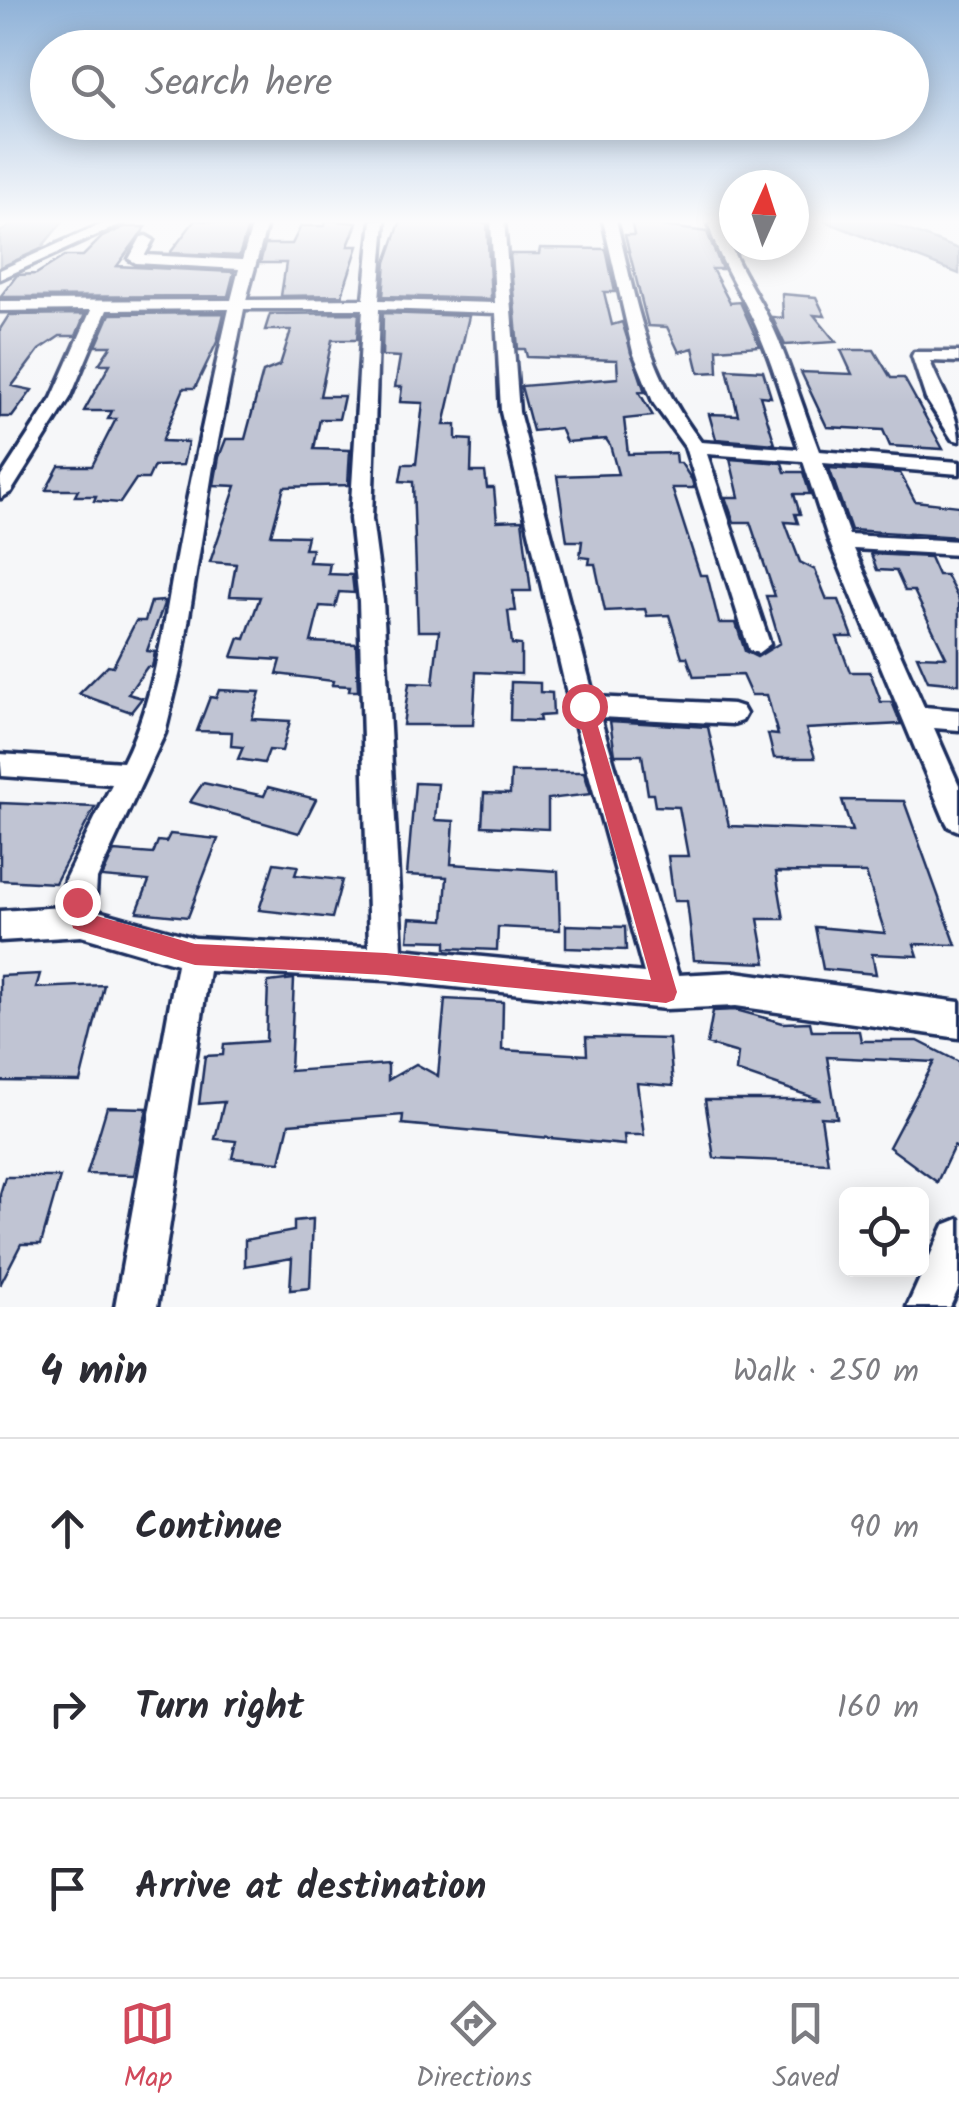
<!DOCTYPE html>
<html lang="en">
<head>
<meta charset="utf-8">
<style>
	body { margin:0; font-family:Kalam,sans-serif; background:#f7f7f7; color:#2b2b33 }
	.controls { position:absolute; right:30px; bottom:30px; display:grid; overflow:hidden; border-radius:15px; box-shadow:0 5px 25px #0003 }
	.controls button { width:90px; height:90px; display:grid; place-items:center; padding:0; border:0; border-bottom:2px solid #e1e1e2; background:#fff; color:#2b2b33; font:50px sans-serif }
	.compass { position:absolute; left:719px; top:170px; width:90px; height:90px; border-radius:50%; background:#fff; box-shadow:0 5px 25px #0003; rotate:3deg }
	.stop { position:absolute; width:30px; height:30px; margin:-22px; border:8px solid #d1495b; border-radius:50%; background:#fff }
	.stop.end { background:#d1495b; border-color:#fff; box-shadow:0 2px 10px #0008 }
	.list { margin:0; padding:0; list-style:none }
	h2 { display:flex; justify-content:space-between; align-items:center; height:130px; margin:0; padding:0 40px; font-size:42px }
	h2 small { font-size:32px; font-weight:400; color:#7c7c81 }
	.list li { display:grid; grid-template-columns:65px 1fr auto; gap:30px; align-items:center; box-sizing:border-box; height:180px; padding:0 40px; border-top:2px solid #e1e1e2 }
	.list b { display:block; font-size:38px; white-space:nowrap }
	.list em { font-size:32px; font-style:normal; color:#7c7c81 }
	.icon { flex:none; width:55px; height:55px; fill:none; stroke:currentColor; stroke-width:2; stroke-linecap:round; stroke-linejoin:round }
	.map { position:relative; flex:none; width:959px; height:1307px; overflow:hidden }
	.search { position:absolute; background:#fff; box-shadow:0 5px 25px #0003; left:30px; right:30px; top:30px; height:110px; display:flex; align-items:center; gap:25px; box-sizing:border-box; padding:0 35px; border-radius:55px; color:#7c7c81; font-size:38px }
	.sheet { height:670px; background:#fff }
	nav { display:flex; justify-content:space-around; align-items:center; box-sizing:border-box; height:140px; border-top:2px solid #e1e1e2; background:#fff; font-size:28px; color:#7c7c81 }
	nav a { display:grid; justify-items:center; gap:5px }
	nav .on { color:#d1495b }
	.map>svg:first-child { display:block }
	.water { fill:#a9b0c1; stroke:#707c99; stroke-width:2.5 }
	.building { fill:#c0c4d3; stroke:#1b2f5e; stroke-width:2.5 }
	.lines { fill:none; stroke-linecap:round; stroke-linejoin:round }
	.minor-casing { stroke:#1b2f5e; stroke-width:7 }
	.minor { fill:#fff; fill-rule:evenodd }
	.route { fill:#d1495b }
</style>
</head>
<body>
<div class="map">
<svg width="959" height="1307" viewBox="0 0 959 1307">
	<rect width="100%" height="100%" fill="#f6f7f9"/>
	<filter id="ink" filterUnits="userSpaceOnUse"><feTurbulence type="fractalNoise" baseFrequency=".01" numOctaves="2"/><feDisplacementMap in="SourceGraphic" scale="20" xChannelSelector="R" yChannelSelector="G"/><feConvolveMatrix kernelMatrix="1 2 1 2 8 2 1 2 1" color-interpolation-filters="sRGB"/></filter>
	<g filter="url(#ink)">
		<path class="water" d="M 20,220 L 64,220 L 36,254 L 0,269 L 0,232 Z
			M 822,220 L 881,220 L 959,249 L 959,274 Z"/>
		<path class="building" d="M 195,220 L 249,224 L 239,256 L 170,253 Z
			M 326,220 L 357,223 L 348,246 L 358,246 L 342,295 L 281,296 L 286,263 L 260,263 L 265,244 L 292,244 L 301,226 L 325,226 Z
			M 401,220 L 487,223 L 491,299 L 383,296 L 386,262 Z
			M 631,220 L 661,220 L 663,226 L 707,232 L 722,269 L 712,269 L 730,303 L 740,302 L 760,346 L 717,349 L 718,372 L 699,373 L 693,348 L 679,352 L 667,327 L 648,326 L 625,235 L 634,235 Z
			M 124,227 L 146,227 L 117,266 L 234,272 L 228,296 L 0,297 L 17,275 L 36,274 L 65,256 L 83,256 L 102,237 Z
			M 540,248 L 606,249 L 615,292 L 604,292 L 612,325 L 622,322 L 645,392 L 639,392 L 653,416 L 624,419 L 628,454 L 675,453 L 676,463 L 681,463 L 692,480 L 694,488 L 672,488 L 700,575 L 707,575 L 719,623 L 736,623 L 745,651 L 757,657 L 780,643 L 766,596 L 775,596 L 750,522 L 734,522 L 725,497 L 739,497 L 730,459 L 782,463 L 785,472 L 803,472 L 810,494 L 794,494 L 800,514 L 795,514 L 798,523 L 785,522 L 800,562 L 815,570 L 827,600 L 839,600 L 853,637 L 837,637 L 850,672 L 870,672 L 881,702 L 892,702 L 901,724 L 806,729 L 815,758 L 774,758 L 768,734 L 778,735 L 767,695 L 751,695 L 742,675 L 694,677 L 687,657 L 682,657 L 669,615 L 647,616 L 645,609 L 605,611 L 595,564 L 589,564 L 590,558 L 580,557 L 582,541 L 567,541 L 557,476 L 618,474 L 610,445 L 606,439 L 566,442 L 560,428 L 533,431 L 521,386 L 618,378 L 617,360 L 527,357 L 525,349 L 518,349 L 510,254 L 539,254 Z
			M 782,294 L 816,297 L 825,316 L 814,315 L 836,342 L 785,345 L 772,317 L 783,318 Z
			M 224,313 L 217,342 L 195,388 L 184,388 L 162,441 L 188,442 L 183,465 L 154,466 L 148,479 L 136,479 L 120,503 L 94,501 L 96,496 L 75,496 L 78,490 L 46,490 L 59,466 L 92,466 L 116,419 L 108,419 L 112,411 L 84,411 L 110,364 L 99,364 L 111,346 L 96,346 L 110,314 Z
			M 359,313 L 357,340 L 332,340 L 320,396 L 344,396 L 339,419 L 320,419 L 314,449 L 350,450 L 348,485 L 284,487 L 271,535 L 307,536 L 304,549 L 312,549 L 309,562 L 330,563 L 328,574 L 352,575 L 354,593 L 339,592 L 335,607 L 320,606 L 311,642 L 356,644 L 358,691 L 349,691 L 350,686 L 332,685 L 333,681 L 277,674 L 281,660 L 232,657 L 239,638 L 245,639 L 260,597 L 230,596 L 236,564 L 210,562 L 236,486 L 214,485 L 219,457 L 226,439 L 245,439 L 263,372 L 280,365 L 291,330 L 265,330 L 270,314 Z
			M 383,313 L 469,316 L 444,425 L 456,425 L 456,439 L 472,440 L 471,472 L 485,472 L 487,488 L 494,488 L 497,521 L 522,520 L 531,591 L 513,591 L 516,611 L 508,611 L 512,644 L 521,645 L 521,674 L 476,672 L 473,725 L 403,725 L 409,683 L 433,684 L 439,631 L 418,631 L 413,482 L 400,481 L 403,464 L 416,464 L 423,403 L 400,402 L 402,387 L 395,387 L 400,357 L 382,356 Z
			M 85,314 L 76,336 L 60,336 L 39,350 L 12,386 L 32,390 L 12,417 L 0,417 L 0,329 L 9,315 Z
			M 841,350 L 874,350 L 891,378 L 904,378 L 943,449 L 890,446 L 883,430 L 827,427 L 801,372 L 852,374 Z
			M 727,369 L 763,371 L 771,397 L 760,396 L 775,444 L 716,439 L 709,414 L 738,415 Z
			M 829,468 L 900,473 L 915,501 L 959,506 L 959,537 L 851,530 Z
			M 871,554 L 930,557 L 938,575 L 946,575 L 959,600 L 959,684 L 928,681 L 917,656 L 946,657 L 914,591 L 905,591 L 896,571 L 877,570 Z
			M 165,601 L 147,651 L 155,652 L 152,667 L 147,667 L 128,694 L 142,698 L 131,712 L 79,694 L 108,665 L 113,666 L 136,621 L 145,621 L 151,602 Z
			M 511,682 L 540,683 L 540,692 L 552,693 L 553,715 L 539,716 L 540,721 L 510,720 Z
			M 219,690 L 260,692 L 252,719 L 290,721 L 282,751 L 269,750 L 264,763 L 238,759 L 243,747 L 231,746 L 232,732 L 197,731 L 210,697 L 216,698 Z
			M 610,721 L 708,727 L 729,826 L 852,831 L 842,800 L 904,801 L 956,945 L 914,944 L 918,956 L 872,954 L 876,974 L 823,969 L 815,927 L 885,933 L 866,873 L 776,872 L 784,919 L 758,919 L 766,963 L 694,960 L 687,901 L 674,901 L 668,856 L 688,856 L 679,807 L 655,806 L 653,794 L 648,794 L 642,755 L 615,755 Z
			M 511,772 L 584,772 L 591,794 L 548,799 L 548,829 L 482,826 L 484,793 L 510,794 Z
			M 203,783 L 264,796 L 268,787 L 316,799 L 299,833 L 190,802 Z
			M 415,783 L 438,784 L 435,820 L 454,821 L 451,864 L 558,871 L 560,930 L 498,927 L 497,950 L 446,948 L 446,941 L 408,940 L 410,918 L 444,920 L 447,877 L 407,875 Z
			M 0,803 L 95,807 L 55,883 L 0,880 Z
			M 170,834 L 218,839 L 188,917 L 137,912 L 149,881 L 102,877 L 114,851 L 153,854 L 158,841 L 166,842 Z
			M 274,863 L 298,866 L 295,875 L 342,880 L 332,918 L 259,910 Z
			M 566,925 L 625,927 L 626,950 L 566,948 Z
			M 40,974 L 36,988 L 104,985 L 80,1082 L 0,1081 L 0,976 Z
			M 294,979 L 290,1071 L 388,1064 L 388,1080 L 416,1064 L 438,1076 L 445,999 L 503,1002 L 502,1050 L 587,1055 L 586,1037 L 669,1039 L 673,1086 L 637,1083 L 644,1135 L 624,1135 L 625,1145 L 402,1124 L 403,1115 L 289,1124 L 280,1162 L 232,1158 L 236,1141 L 215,1139 L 224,1102 L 199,1104 L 205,1056 L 223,1055 L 224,1044 L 266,1041 L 268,982 Z
			M 736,1010 L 783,1023 L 810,1022 L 812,1031 L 859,1031 L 861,1041 L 918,1041 L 959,1062 L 959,1150 L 954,1146 L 937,1182 L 889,1147 L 934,1062 L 827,1057 L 837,1118 L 821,1117 L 828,1163 L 714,1158 L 705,1100 L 821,1100 L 736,1071 L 738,1053 L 707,1044 L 713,1011 Z
			M 107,1107 L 147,1108 L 134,1175 L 87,1174 Z
			M 5,1177 L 60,1177 L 41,1244 L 21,1244 L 0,1285 L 0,1194 Z
			M 313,1219 L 310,1288 L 290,1290 L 292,1258 L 245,1266 L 245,1240 L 294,1231 L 294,1221 Z"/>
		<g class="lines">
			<g class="minor-casing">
				<path id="minor" d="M 111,220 L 130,220 L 0,279 L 0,270 Z
					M 254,220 L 268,220 L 246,300 L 364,299 L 372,220 L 385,220 L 379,300 L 495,303 L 491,220 L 504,220 L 519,412 L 594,697 L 733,704 L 742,707 L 746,714 L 742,721 L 733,724 L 600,717 L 678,975 L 736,972 L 959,1002 L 959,1038 L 736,1006 L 666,1009 L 386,980 L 209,971 L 157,1307 L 115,1307 L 177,964 L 81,936 L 0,941 L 0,911 L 62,907 L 65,879 L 112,784 L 2,776 L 0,754 L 123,762 C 157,694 165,615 179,541 C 194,463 211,386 229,309 L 107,310 L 70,398 L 11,492 L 1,498 L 0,478 L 52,398 L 91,310 L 0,311 L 0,301 L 231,300 L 239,269 L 136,263 L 129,259 L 141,237 L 146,236 L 153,240 L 145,255 L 242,260 ZM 244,309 L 363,309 L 350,519 L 359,601 L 369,947 L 195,938 L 95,910 L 97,879 L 165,733 L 181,667 L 213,467 ZM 379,309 L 496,313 L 501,412 L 570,706 L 644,973 L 402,949 L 383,601 L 372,519 Z
					M 603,220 L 616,220 C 637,305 646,370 701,442 L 799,449 C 786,412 776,374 761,338 C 746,299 720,265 709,225 L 716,221 L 723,225 C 734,265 762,299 778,339 C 793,375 805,414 819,451 L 959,462 L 959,474 L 823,463 L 849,535 L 959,541 L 959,555 L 854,549 L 924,707 L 959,710 L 959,730 L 934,728 L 959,785 L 959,831 L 949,827 L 944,818 L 829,541 L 803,461 L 707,454 L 770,644 L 758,653 L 749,650 L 685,447 L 654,404 L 633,352 Z
					M 914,352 L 959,352 L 959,362 L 930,361 C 940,388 959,413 959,441 L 952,439 L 926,399 L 912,356 Z
					M 959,1219 L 959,1287 L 950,1307 L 907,1307 L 944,1225 Z"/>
			</g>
			<use href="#minor" class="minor"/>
		</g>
	</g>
	<linearGradient id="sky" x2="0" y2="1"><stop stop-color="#8fb2d8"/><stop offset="0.55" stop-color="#fbfbfc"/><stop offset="1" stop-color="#fbfbfc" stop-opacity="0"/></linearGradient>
	<rect width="959" height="403" fill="url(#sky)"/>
	<path class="route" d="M 584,699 L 592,706 L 677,992 L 674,1000 L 666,1003 L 386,975 L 195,965 L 80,931 L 73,928 L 66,902 L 77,893 L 84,896 L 90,914 L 195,944 L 386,953 L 651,980 L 575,706 Z"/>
</svg>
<div class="controls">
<button><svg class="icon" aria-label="locate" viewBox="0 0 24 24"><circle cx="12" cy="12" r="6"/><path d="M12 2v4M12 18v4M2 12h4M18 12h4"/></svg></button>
</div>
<svg class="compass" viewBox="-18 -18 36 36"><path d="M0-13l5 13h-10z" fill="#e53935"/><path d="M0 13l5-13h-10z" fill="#7c7c81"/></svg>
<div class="stop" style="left:584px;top:706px"></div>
<div class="stop end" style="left:77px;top:902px"></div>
<div class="search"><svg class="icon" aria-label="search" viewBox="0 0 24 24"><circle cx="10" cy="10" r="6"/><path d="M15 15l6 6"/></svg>Search here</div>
</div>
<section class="sheet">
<h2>4 min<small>Walk · 250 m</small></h2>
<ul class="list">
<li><svg class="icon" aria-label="ahead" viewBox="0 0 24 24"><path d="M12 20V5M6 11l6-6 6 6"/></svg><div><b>Continue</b></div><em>90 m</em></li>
<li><svg class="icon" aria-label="right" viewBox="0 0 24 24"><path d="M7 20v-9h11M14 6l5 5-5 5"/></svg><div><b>Turn right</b></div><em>160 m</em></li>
<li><svg class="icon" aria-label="arrive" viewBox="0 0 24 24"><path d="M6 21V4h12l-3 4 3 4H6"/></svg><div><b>Arrive at destination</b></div></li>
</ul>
</section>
<nav>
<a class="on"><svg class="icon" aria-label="map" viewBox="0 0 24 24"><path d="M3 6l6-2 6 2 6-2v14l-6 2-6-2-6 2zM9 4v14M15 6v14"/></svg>Map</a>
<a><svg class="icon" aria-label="directions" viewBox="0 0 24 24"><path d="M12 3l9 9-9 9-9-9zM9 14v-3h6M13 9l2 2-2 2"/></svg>Directions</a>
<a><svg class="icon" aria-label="saved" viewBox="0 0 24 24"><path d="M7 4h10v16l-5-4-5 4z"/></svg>Saved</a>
</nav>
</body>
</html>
